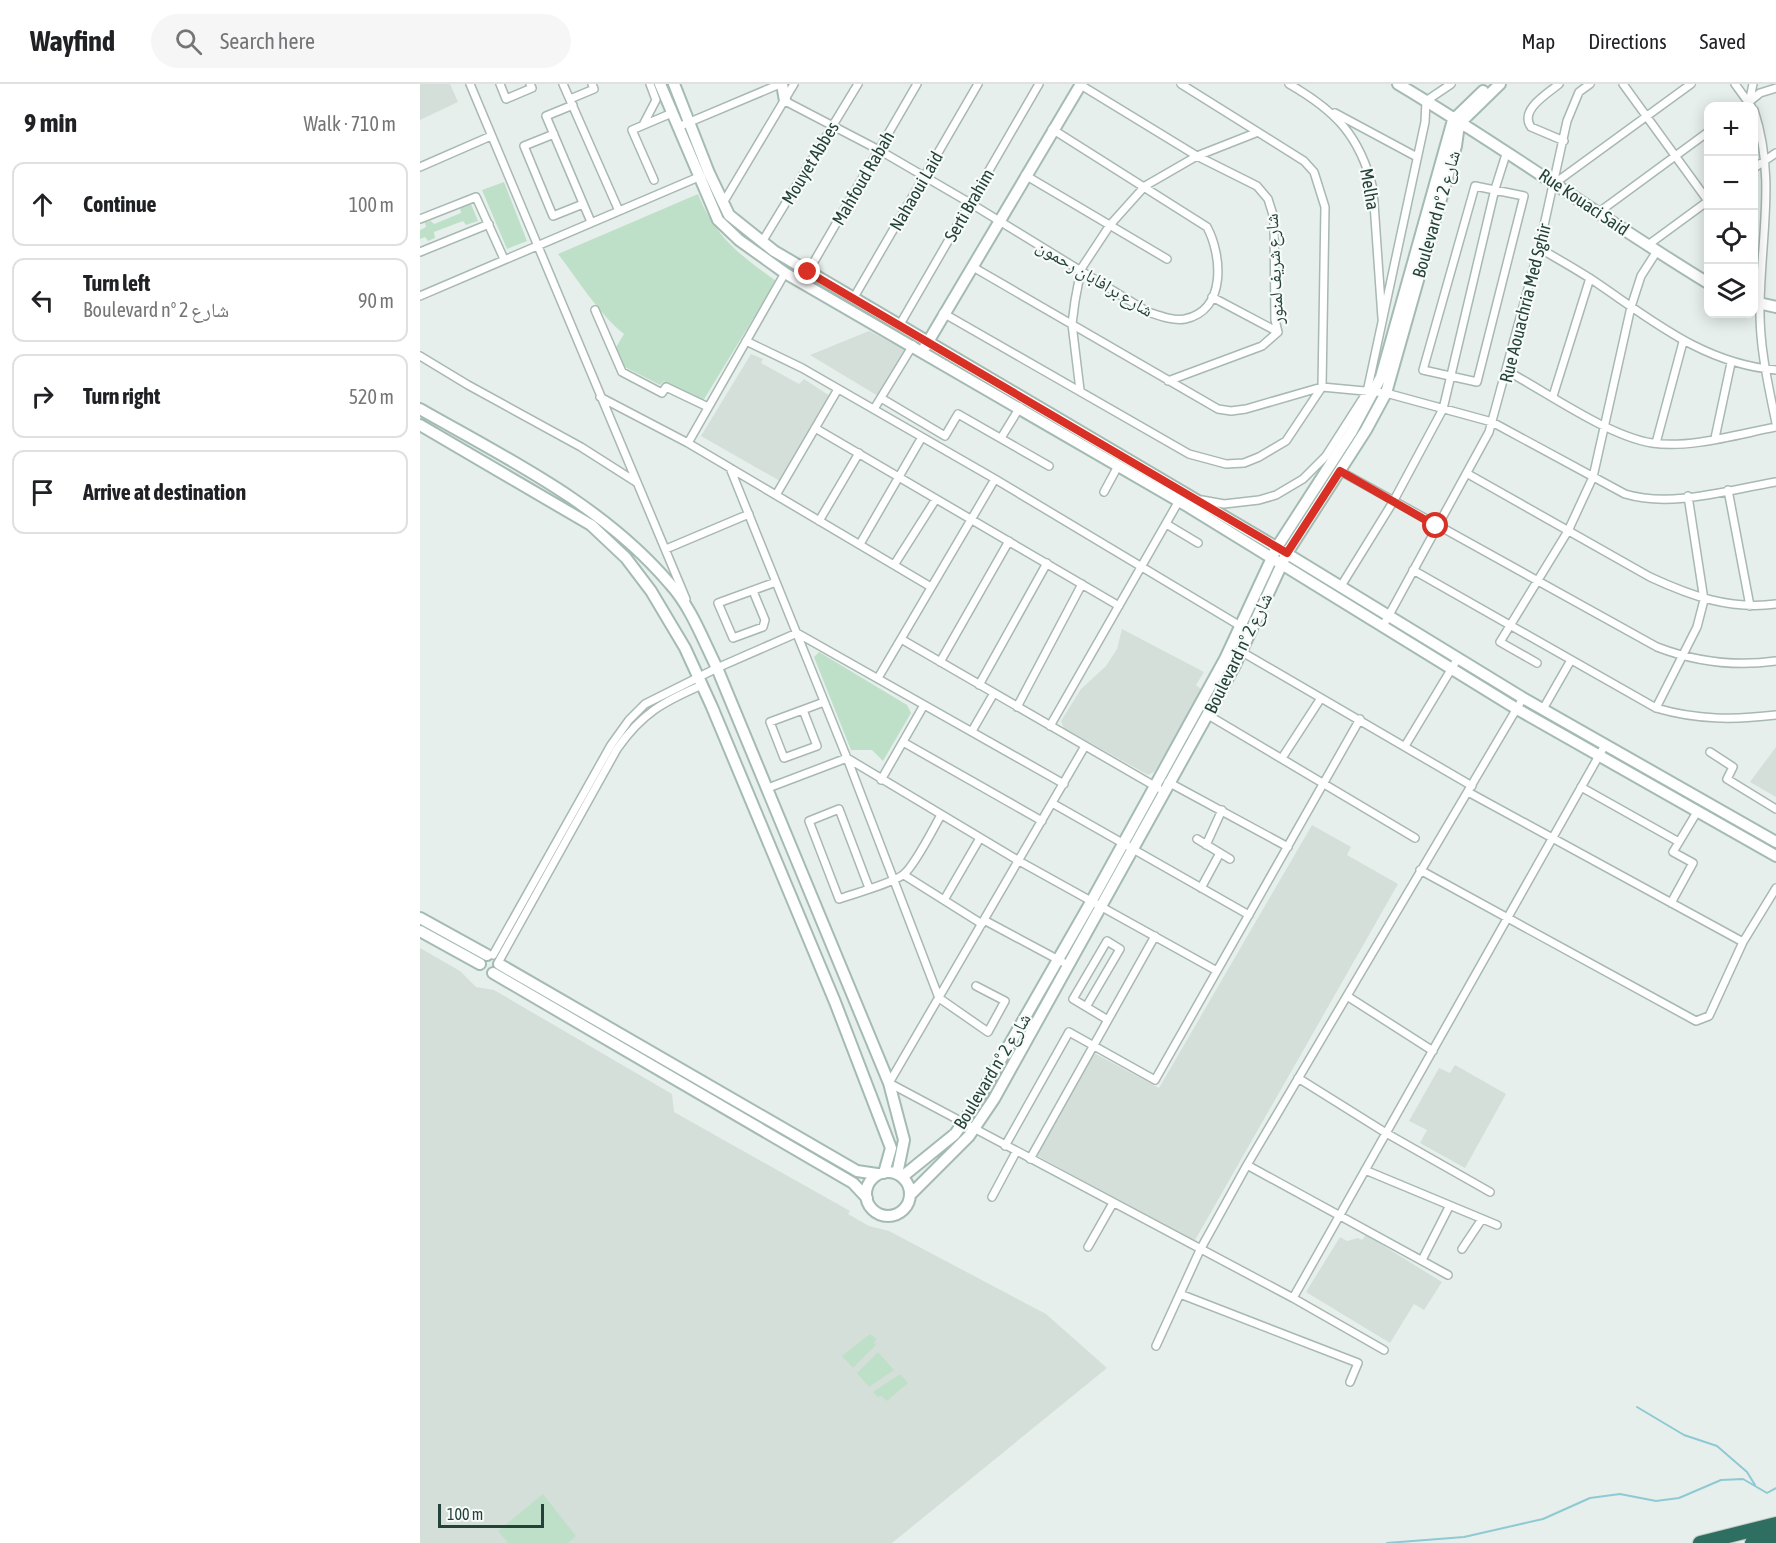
<!DOCTYPE html>
<html lang="en">
<head>
<meta charset="utf-8">
<style>
	body { margin:0; font-family:"Asap Condensed","Noto Naskh Arabic",sans-serif; background:#f6f6f6; color:#202124 }
	.controls { position:absolute; right:18px; top:18px; display:grid; overflow:hidden; border-radius:12px; box-shadow:0 3px 15px #0003 }
	.controls button { width:54px; height:54px; display:grid; place-items:center; padding:0; border:0; border-bottom:2px solid #e0e0e0; background:#fff; color:#202124; font:30px sans-serif }
	.scale { position:absolute; left:18px; bottom:15px; width:106px; box-sizing:border-box; padding-left:6px; border:3px solid #24423a; border-top:0; font-size:16px; line-height:21px; white-space:nowrap; color:#24423a; -webkit-text-stroke:4px #f7fbf9; paint-order:stroke }
	.stop { position:absolute; width:18px; height:18px; margin:-14px; border:4px solid #d93025; border-radius:50%; background:#fff }
	.stop.end { background:#d93025; border-color:#fff; box-shadow:0 2px 6px #0008 }
	.list { margin:0; padding:0; list-style:none }
	h2 { display:flex; justify-content:space-between; align-items:center; height:78px; margin:0; padding:0 24px; font-size:26px }
	h2 small { font-size:20px; font-weight:400; color:#757577 }
	.list li { display:grid; grid-template-columns:39px 1fr auto; gap:18px; align-items:center; box-sizing:border-box; height:84px; margin:0 12px 12px; padding:0 12px; border:2px solid #e0e0e0; border-radius:12px }
	.list b { display:block; font-size:22px; white-space:nowrap }
	.list p { margin:0; font-size:20px; white-space:nowrap; color:#757577 }
	.list em { font-size:20px; font-style:normal; color:#757577 }
	.icon { flex:none; width:33px; height:33px; fill:none; stroke:currentColor; stroke-width:2; stroke-linecap:round; stroke-linejoin:round }
	.map { position:relative; flex:none; width:1356px; height:1459px; overflow:hidden }
	header { display:flex; align-items:center; gap:36px; box-sizing:border-box; height:84px; padding:0 30px; background:#fff; border-bottom:2px solid #e0e0e0 }
	header strong { font-size:28px }
	nav { display:flex; gap:33px; margin-inline-start:auto; font-size:21px }
	.search { width:420px; height:54px; background:#f6f6f6; display:flex; align-items:center; gap:15px; box-sizing:border-box; padding:0 21px; border-radius:33px; color:#757577; font-size:22px }
	main { display:flex }
	aside { flex:1; background:#fff }
	.map>svg:first-child { display:block }
	.built { fill:#d4dfda }
	.green { fill:#bfe0c8 }
	.lines { fill:none; stroke-linecap:round; stroke-linejoin:round }
	.stream { stroke:#8ec9d4; stroke-width:2 }
	.street-casing { stroke:#a8b8b2; stroke-width:10 }
	.secondary-casing { stroke:#a4bbb3; stroke-width:14 }
	.highway-casing { stroke:#c2cac8; stroke-width:16 }
	.street { stroke:#fff; stroke-width:7 }
	.secondary { stroke:#fff; stroke-width:10 }
	.highway { stroke:#2f6f62; stroke-width:14 }
	.route { stroke:#d93025; stroke-width:8 }
	.labels { text-anchor:middle; dominant-baseline:central; stroke-width:4.5; stroke-linejoin:round; paint-order:stroke }
	.street-label { font-size:18px; fill:#24423a; stroke:#f7fbf9 }
</style>
</head>
<body>
<header>
<strong>Wayfind</strong>
<div class="search"><svg class="icon" aria-label="search" viewBox="0 0 24 24"><circle cx="10" cy="10" r="6"/><path d="M15 15l6 6"/></svg>Search here</div>
<nav><a>Map</a><a>Directions</a><a>Saved</a></nav>
</header>
<main>
<aside>
<h2>9 min<small>Walk · 710 m</small></h2>
<ul class="list">
<li><svg class="icon" aria-label="ahead" viewBox="0 0 24 24"><path d="M12 20V5M6 11l6-6 6 6"/></svg><div><b>Continue</b></div><em>100 m</em></li>
<li><svg class="icon" aria-label="left" viewBox="0 0 24 24"><path d="M17 20v-9H6M10 6l-5 5 5 5"/></svg><div><b>Turn left</b><p>Boulevard n° شارع 2</p></div><em>90 m</em></li>
<li><svg class="icon" aria-label="right" viewBox="0 0 24 24"><path d="M7 20v-9h11M14 6l5 5-5 5"/></svg><div><b>Turn right</b></div><em>520 m</em></li>
<li><svg class="icon" aria-label="arrive" viewBox="0 0 24 24"><path d="M6 21V4h12l-3 4 3 4H6"/></svg><div><b>Arrive at destination</b></div></li>
</ul>
</aside>
<div class="map">
<svg width="1356" height="1459" viewBox="0 0 1356 1459">
	<rect width="100%" height="100%" fill="#e6efeb"/>
	<path class="built" d="M 0,0 L 30,0 L 38,18 L 0,36 Z
		M 449,247 L 486,266 L 458,312 L 390,271 Z
		M 331,270 L 343,275 L 341,279 L 379,300 L 384,295 L 410,312 L 360,397 L 281,352 Z
		M 702,545 L 784,588 L 776,601 L 782,606 L 734,688 L 728,691 L 644,644 L 641,637 L 661,605 L 686,582 L 697,565 Z
		M 1356,663 L 1356,713 L 1330,698 Z
		M 892,741 L 931,763 L 927,771 L 978,800 L 774,1158 L 616,1071 L 674,969 L 739,1004 Z
		M 0,864 L 40,887 L 56,903 L 74,906 L 252,1010 L 254,1028 L 430,1127 L 428,1130 L 449,1142 L 469,1147 L 626,1230 L 687,1284 L 472,1459 L 0,1459 Z
		M 1035,981 L 1086,1010 L 1045,1084 L 1000,1059 L 1007,1046 L 989,1037 L 1019,984 L 1030,989 Z
		M 946,1151 L 1022,1198 L 1004,1226 L 994,1220 L 970,1259 L 886,1208 L 920,1153 L 927,1157 L 938,1154 L 942,1156 Z"/>
	<path class="green" d="M 84,98 L 107,157 L 87,165 L 62,106 Z
		M 278,110 C 295,153 320,171 356,197 L 283,317 L 244,297 L 240,301 L 205,283 L 195,265 L 204,250 C 178,229 159,197 138,170 Z
		M 51,120 L 58,137 L 46,141 L 43,137 L 14,148 L 15,154 L 8,157 L 5,153 L 0,155 L 0,146 L 6,143 L 5,138 L 11,137 L 14,140 L 41,129 L 40,124 Z
		M 399,568 L 487,621 L 491,629 L 463,677 L 452,666 L 431,666 L 394,573 Z
		M 450,1250 L 457,1255 L 454,1258 L 456,1261 L 433,1284 L 422,1272 Z
		M 458,1268 L 474,1286 L 449,1303 L 437,1289 Z
		M 480,1290 L 488,1299 L 467,1317 L 461,1312 L 458,1313 L 453,1308 Z
		M 123,1410 L 156,1452 L 148,1459 L 88,1459 L 78,1447 Z"/>
	<g class="lines">
		<path class="stream" d="M 1217,1323 L 1264,1351 L 1297,1362 L 1327,1388 L 1335,1401
			M 967,1459 L 1044,1453 L 1123,1435 L 1170,1414 L 1200,1410 L 1236,1417 L 1259,1414 L 1301,1396 L 1323,1395 L 1347,1409 L 1356,1404"/>
		<g class="street-casing">
			<path id="street" d="M 50,0 L 266,515
				M 80,0 L 86,15 L 112,4 L 110,0
				M 143,0 L 199,127
				M 659,0 L 777,72 L 837,102 L 848,115 L 854,134 L 855,236 L 858,248 L 842,262 L 748,297
				M 869,0 C 916,27 940,52 953,105 L 962,234
				M 1139,0 C 1127,10 1099,26 1111,43 L 1144,57
				M 1203,0 L 1288,117
				M 1315,0 L 1331,22
				M 150,15 L 174,5 L 172,0
				M 365,17 L 459,66 L 550,119 L 728,228 C 740,232 753,237 765,235 C 807,226 802,171 787,143 L 632,45
				M 1329,19 L 1333,0
				M 153,21 L 126,32 L 171,138
				M 1324,22 L 1340,9 L 1356,4
				M 1334,26 C 1356,93 1341,150 1340,221 C 1339,261 1348,300 1356,339
				M 915,29 L 997,73
				M 223,41 L 236,16 L 230,0
				M 258,43 L 360,0
				M 134,50 L 104,62 L 133,132 L 163,120
				M 0,83 L 71,52
				M 1334,84 L 1356,69
				M 605,91 L 747,175
				M 234,96 L 212,46 L 252,29
				M 1135,99 L 1271,0
				M 1055,102 L 1104,112 L 1057,298 L 1003,286 Z
				M 303,119 L 374,0
				M 1179,128 L 1288,48
				M 0,135 L 56,113 L 84,175
				M 342,158 L 438,0
				M 1228,161 L 1288,117
				M 1119,164 C 1136,174 1154,184 1171,195 C 1231,235 1281,279 1356,286
				M 0,168 L 69,140
				M 553,183 L 798,325 L 811,327 L 826,325 L 902,303 L 966,309 L 1072,338 L 1205,410 C 1252,424 1308,406 1356,398
				M 388,188 L 497,0
				M 0,212 L 281,92
				M 792,213 L 858,248
				M 433,215 L 558,0
				M 175,226 L 202,288 L 242,309 L 246,303 L 288,323
				M 523,229 L 769,370 L 806,380 L 824,379 L 839,373 L 866,357 L 902,303 L 905,123 L 894,88 L 884,77 L 761,0
				M 479,242 L 619,0
				M 326,257 L 382,284 L 575,395 L 822,543
				M 0,272 L 48,301 L 161,363 L 216,398
				M 1087,287 C 1128,309 1188,352 1232,359 C 1269,365 1319,350 1356,343
				M 660,306 L 652,240 L 655,217 L 661,185 L 690,141 L 725,102 L 777,72 L 838,48
				M 1133,312 L 1170,194
				M 180,313 L 268,359 L 511,503
				M 461,314 L 525,352 L 538,330 L 629,382
				M 454,325 L 493,261
				M 395,344 L 699,522
				M 581,354 L 600,323
				M 1295,354 L 1311,279
				M 268,359 L 365,189
				M 1236,359 L 1263,258
				M 310,384 L 427,674 L 519,914 L 568,948 L 585,917 L 556,902
				M 920,387 L 1237,563 C 1276,578 1314,583 1356,577
				M 1048,390 L 1230,493 C 1271,512 1310,526 1356,520
				M 1308,406 L 1330,522
				M 684,408 L 698,382
				M 356,411 L 418,305
				M 782,416 L 804,420 L 839,416 L 856,411 L 883,395 L 906,372 L 947,308 L 1005,38 L 1006,17 L 1031,0
				M 399,437 L 439,369
				M 748,441 L 778,459
				M 440,460 L 502,353
				M 246,465 L 329,430
				M 474,481 L 516,415
				M 993,486 L 1236,624 C 1277,636 1314,636 1356,631
				M 921,502 L 973,418 L 1023,325 L 1075,105 L 1087,67
				M 333,507 L 345,536 L 343,543 L 313,554 L 298,519 L 356,498
				M 963,542 L 1069,348 L 1119,164 L 1147,37 L 1159,8 L 1170,0
				M 481,555 L 738,704
				M 822,568 L 1052,702
				M 520,578 L 589,457
				M 1117,579 L 1080,558 L 1148,447 L 1173,393 L 1211,223 L 1221,192 L 1237,167
				M 458,594 L 575,395
				M 559,601 L 627,479
				M 597,623 L 662,500
				M 1236,624 L 1277,543 L 1284,516 L 1268,412
				M 1123,625 L 1151,576
				M 383,626 L 397,662 L 364,674 L 350,638 L 404,618
				M 788,631 L 995,754
				M 630,642 L 760,415
				M 552,647 L 574,609
				M 483,658 L 622,737
				M 665,662 L 469,999 L 873,1214 L 964,1266
				M 985,662 L 1038,574
				M 1290,668 L 1313,683 L 1307,695 L 1356,725
				M 862,674 L 901,614
				M 461,696 L 504,621
				M 748,698 L 868,763
				M 1161,703 L 1259,758
				M 348,704 L 427,674 L 599,777 L 797,887
				M 1048,708 L 1323,858
				M 632,719 L 829,831
				M 777,755 L 810,775
				M 786,761 L 802,726
				M 1000,786 L 1276,937 L 1289,932 L 1323,858 L 1356,804
				M 484,791 L 562,840
				M 449,804 L 419,725 L 389,737 L 419,815 C 433,810 476,798 484,790 C 495,781 513,745 521,731
				M 781,804 L 800,769
				M 524,816 L 560,754
				M 1251,819 L 1273,779 L 1253,768 L 1277,728
				M 564,836 L 648,881
				M 73,871 L 191,661 L 209,636 L 225,620 L 297,584 L 377,549 L 644,700
				M 79,877 L 197,665 C 222,629 243,618 282,601
				M 927,912 L 1013,967
				M 666,923 L 700,865 L 687,857 L 653,915 L 688,936
				M 878,994 L 966,1049 L 1070,1108
				M 585,1062 L 649,948 L 735,996 L 940,635
				M 610,1075 L 735,852
				M 827,1081 L 1028,1191
				M 945,1086 L 1077,1141
				M 572,1113 L 596,1068
				M 668,1163 L 693,1119
				M 1042,1165 L 1062,1135
				M 1002,1176 L 1029,1123
				M 760,1210 L 938,1279 L 930,1298
				M 873,1214 L 1185,661
				M 736,1262 L 780,1166 L 827,1081 L 1103,614"/>
		</g>
		<g class="secondary-casing">
			<path id="secondary" d="M 240,0 L 298,136 L 319,156 L 365,189 L 769,423 L 1097,625 L 1356,772
				M 254,0 L 289,89 L 309,131 L 354,167 L 846,457 L 1103,614 L 1356,758
				M 362,0 L 365,17
				M 978,0 C 1084,63 1183,135 1288,199
				M 1334,218 L 1356,223
				M 505,263 L 661,0
				M 0,325 C 88,375 183,421 250,500 C 271,523 283,556 297,584 L 469,999 L 484,1056 L 477,1090
				M 0,341 L 171,441 L 206,474 L 231,507 L 265,564 L 292,623 L 415,918 L 471,1064 L 464,1089
				M 0,834 L 67,871
				M 0,847 L 60,880
				M 79,880 L 437,1087 L 457,1090
				M 73,889 L 433,1099 L 447,1114
				M446 1110a22 22 0 1 1 44 0a22 22 0 1 1-44 0Z
				M 482,1093 L 535,1050 L 553,1024 L 671,818 L 805,575 L 857,463 L 932,347 L 961,293 L 1033,36 L 1063,7
				M 490,1111 L 549,1052 L 574,1015 L 815,581 L 867,469 L 946,346 L 966,309 L 1036,62 L 1039,40 L 1080,0"/>
		</g>
		<g class="highway-casing">
			<path id="highway" d="M 1280,1459 L 1356,1440
				M 1332,1459 L 1356,1453"/>
		</g>
		<use href="#street" class="street"/>
		<use href="#secondary" class="secondary"/>
		<use href="#highway" class="highway"/>
	</g>
	<g class="lines">
		<path class="route" d="M 388,188 L 867,469 L 920,387 L 1016,442"/>
	</g>
	<g class="labels">
		<g class="street-label">
			<text transform="translate(390 79) rotate(-59)">Mouyet Abbes</text>
			<text transform="translate(443 94) rotate(-60)">Mahfoud Rabah</text>
			<text transform="translate(950 105) rotate(80)">Melha</text>
			<text transform="translate(496 107) rotate(-60)">Nahaoui Laid</text>
			<text transform="translate(1164 118) rotate(34)">Rue Kouaci Said</text>
			<text transform="translate(549 121) rotate(-60)">Serti Brahim</text>
			<text transform="translate(1016 130) rotate(-74)">Boulevard n° شارع 2</text>
			<text transform="translate(854 185) rotate(-93)">شارع شريف لمنور</text>
			<text transform="translate(675 194) rotate(31)">شارع برافابان رحمون</text>
			<text transform="translate(1105 219) rotate(-76)">Rue Aouachria Med Sghir</text>
			<text transform="translate(818 569) rotate(-64)">Boulevard n° شارع 2</text>
			<text transform="translate(572 987) rotate(-59)">Boulevard n° شارع 2</text>
		</g>
	</g>
</svg>
<div class="controls">
<button>+</button>
<button>−</button>
<button><svg class="icon" aria-label="locate" viewBox="0 0 24 24"><circle cx="12" cy="12" r="6"/><path d="M12 2v4M12 18v4M2 12h4M18 12h4"/></svg></button>
<button><svg class="icon" aria-label="layers" viewBox="0 0 24 24"><path d="M12 4l9 5-9 5-9-5zM3 14l9 5 9-5"/></svg></button>
</div>
<div class="scale">100 m</div>
<div class="stop" style="left:1016px;top:442px"></div>
<div class="stop end" style="left:388px;top:188px"></div>
</div>
</main>
</body>
</html>
